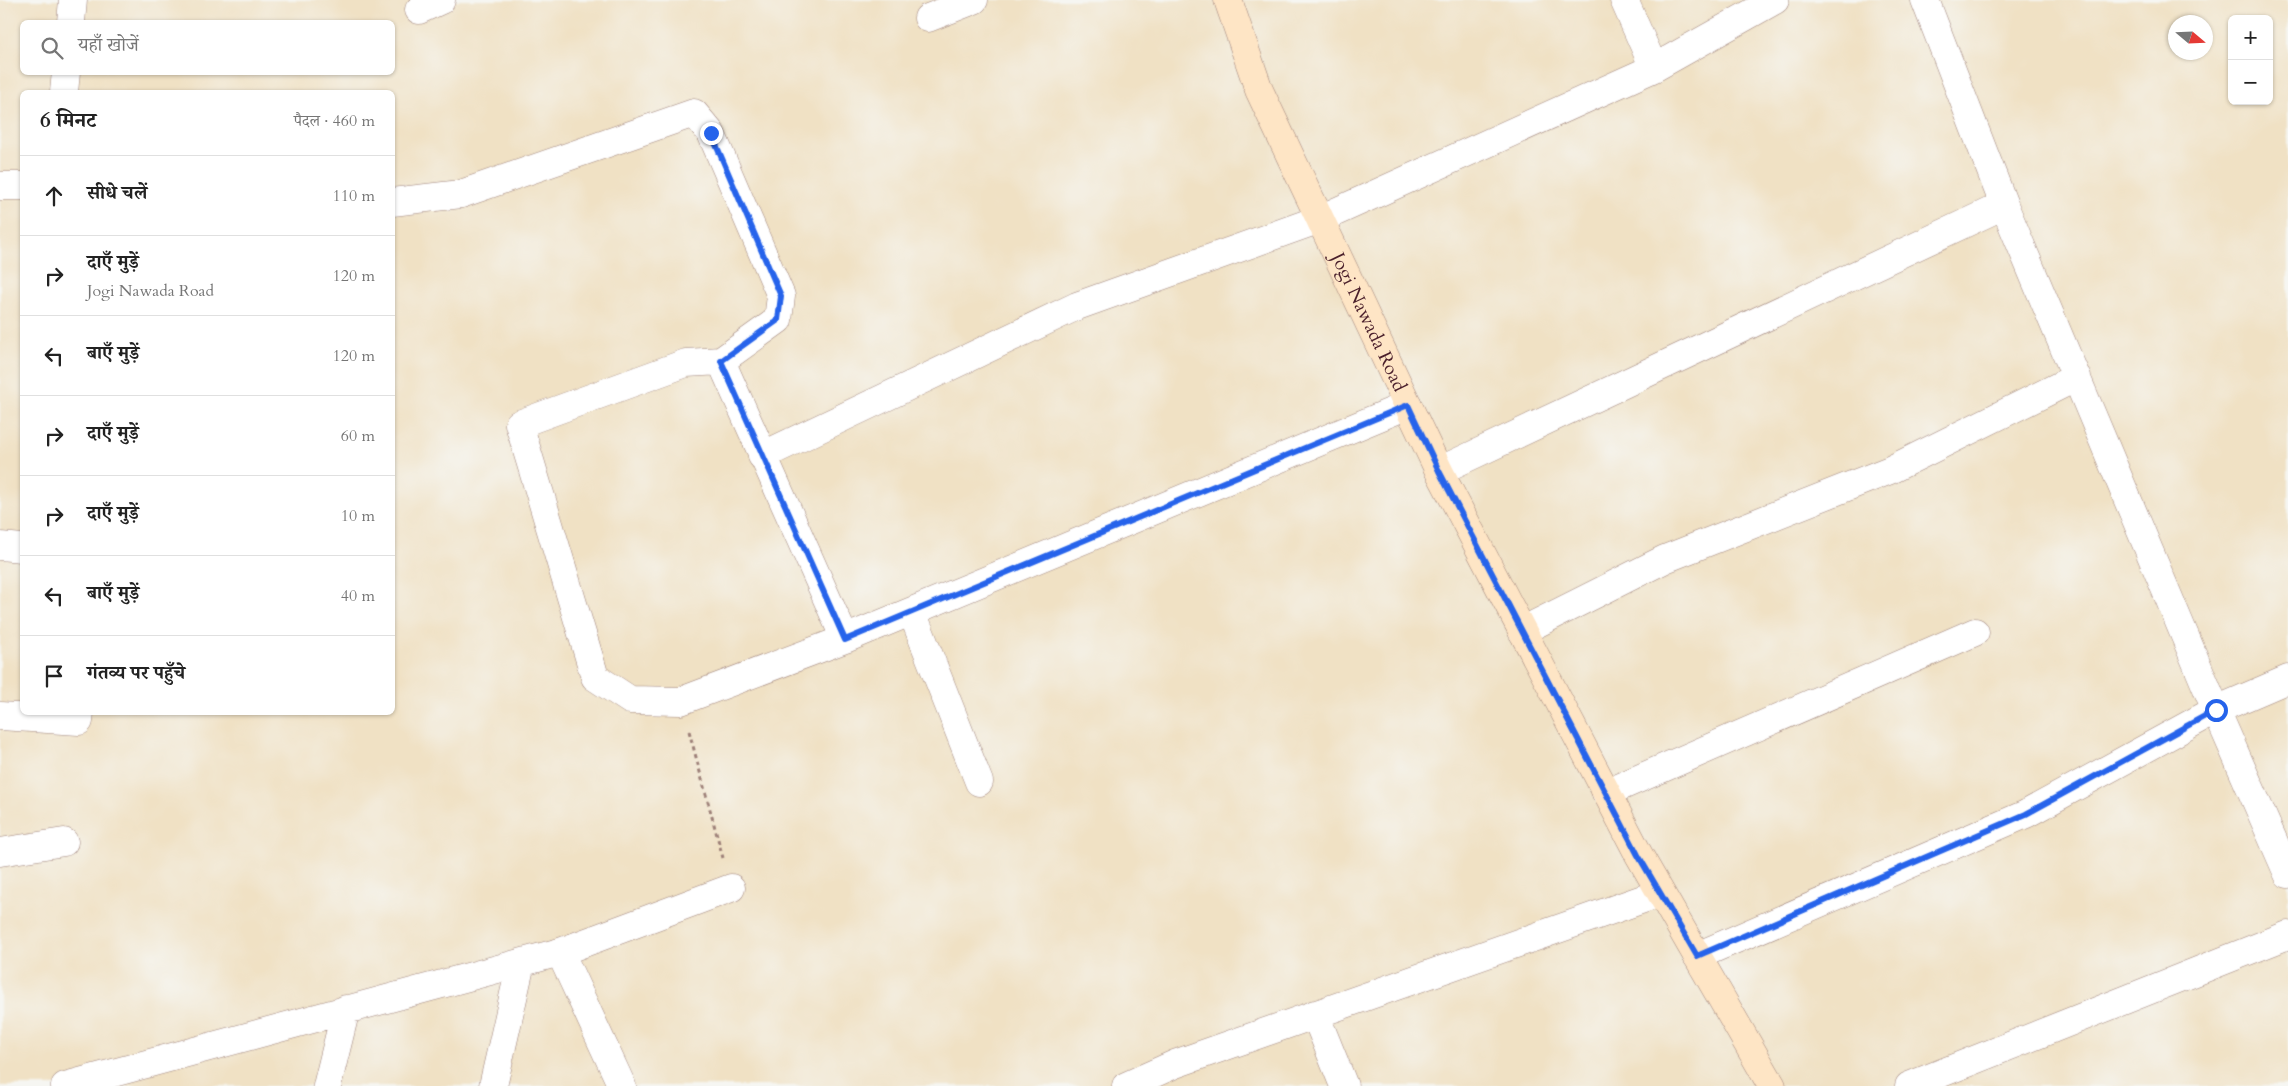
<!DOCTYPE html>
<html lang="hi">
<head>
<meta charset="utf-8">
<style>
	body { margin:0; font-family:Cardo,"Noto Serif Devanagari",serif; background:#f6f6f6; color:#222 }
	.controls { position:absolute; right:15px; top:15px; display:grid; overflow:hidden; border-radius:8px; box-shadow:0 1px 4px #0004 }
	.controls button { width:45px; height:45px; display:grid; place-items:center; padding:0; border:0; border-bottom:1px solid #e0e0e0; background:#fff; color:#222; font:25px sans-serif }
	.compass { position:absolute; left:2168px; top:15px; width:45px; height:45px; border-radius:50%; background:#fff; box-shadow:0 1px 4px #0004; rotate:109deg }
	.stop { position:absolute; width:15px; height:15px; margin:-11px; border:4px solid #2563eb; border-radius:50%; background:#fff }
	.stop.end { background:#2563eb; border-color:#fff; box-shadow:0 1px 5px #0008 }
	.list { margin:0; padding:0; list-style:none }
	h2 { display:flex; justify-content:space-between; align-items:center; height:65px; margin:0; padding:0 20px; font-size:21px }
	h2 small { font-size:16px; font-weight:400; color:#767676 }
	.list li { display:grid; grid-template-columns:32px 1fr auto; gap:15px; align-items:center; box-sizing:border-box; height:80px; padding:0 20px; border-top:1px solid #e0e0e0 }
	.list b { display:block; font-size:19px; white-space:nowrap }
	.list p { margin:0; font-size:16px; white-space:nowrap; color:#767676 }
	.list em { font-size:16px; font-style:normal; color:#767676 }
	.icon { flex:none; width:28px; height:28px; fill:none; stroke:currentColor; stroke-width:2; stroke-linecap:round; stroke-linejoin:round }
	.map { position:relative; flex:none; width:2288px; height:1086px; overflow:hidden }
	.search { position:absolute; background:#fff; box-shadow:0 1px 4px #0004; left:20px; top:20px; width:375px; height:55px; display:flex; align-items:center; gap:12px; box-sizing:border-box; padding:0 18px; border-radius:8px; color:#767676; font-size:19px }
	.panel { position:absolute; background:#fff; box-shadow:0 1px 4px #0004; left:20px; top:90px; width:375px; height:625px; border-radius:8px }
	.map>svg:first-child { display:block }
	.lines { fill:none; stroke-linecap:round; stroke-linejoin:round }
	.street-casing { stroke:#9d8078; stroke-width:29 }
	.secondary-casing { stroke:#9d8078; stroke-width:29 }
	.path { stroke:#9d8078; stroke-width:3; stroke-dasharray:4 4; stroke-linecap:butt }
	.street { stroke:#fff; stroke-width:28 }
	.secondary { stroke:#fee5c5; stroke-width:28 }
	.route { stroke:#2563eb; stroke-width:6 }
	.labels { text-anchor:middle; dominant-baseline:central; stroke-width:4; stroke-linejoin:round; paint-order:stroke }
	.street-label { font-size:19px; fill:#4a1f2b; stroke:#f6f6f2 }
</style>
</head>
<body>
<div class="map">
<svg width="2288" height="1086" viewBox="0 0 2288 1086">
	<rect width="100%" height="100%" fill="#f6f6f2"/>
	<filter id="ink" filterUnits="userSpaceOnUse"><feTurbulence type="fractalNoise" baseFrequency=".02" numOctaves="2"/><feDisplacementMap in="SourceGraphic" scale="10" xChannelSelector="R" yChannelSelector="G"/><feConvolveMatrix kernelMatrix="1 2 1 2 8 2 1 2 1" color-interpolation-filters="sRGB"/></filter>
	<filter id="wash" filterUnits="userSpaceOnUse"><feTurbulence type="fractalNoise" baseFrequency=".0096" numOctaves="4" result="noise"/><feDisplacementMap in="SourceGraphic" scale="20" xChannelSelector="R" yChannelSelector="G"/><feGaussianBlur stdDeviation="1.12" result="paint"/><feColorMatrix in="noise" values="0 0 0 0 0 0 0 0 0 0 0 0 0 0 0 0 0 1.4 0 .05"/><feComposite in="paint" operator="in"/></filter>
	<g filter="url(#wash)">
		<rect width="100%" height="100%" fill="#f0e1c4"/>
	</g>
	<g filter="url(#ink)">
		<g class="lines">
			<g class="street-casing">
				<path id="street" d="M 1624,0 L 1654,68
					M 1925,0 L 2004,205 L 2216,710 L 2288,874
					M 419,10 L 441,0
					M 928,18 L 974,0
					M 71,22 L 73,0
					M 64,92 L 66,72
					M 0,186 L 22,186
					M 392,202 L 461,194 L 694,113 L 711,133 L 781,296 L 778,320 L 721,361 L 686,363 L 519,424 L 595,677 L 630,700 L 681,701 L 845,639 L 1408,405
					M 721,361 L 845,639
					M 762,456 L 1077,306 L 1320,219 L 1654,68 L 1775,0
					M 1439,471 L 2004,205
					M 0,546 L 22,548
					M 912,612 L 979,782
					M 1522,631 L 1665,559 L 1890,470 L 2077,377
					M 0,716 L 79,721 L 80,712
					M 1606,793 L 1975,632
					M 0,852 L 64,842
					M 560,952 L 622,1086
					M 1697,956 L 2026,814 L 2216,710 L 2288,679
					M 1315,1014 L 1344,1086
					M 65,1086 L 560,952 L 731,888
					M 327,1086 L 346,1009
					M 493,1086 L 521,963
					M 1126,1086 L 1175,1064 L 1660,893
					M 1909,1086 L 2288,935"/>
			</g>
			<g class="secondary-casing">
				<g id="secondary">
					<path id="s1" d="M 1228,0 L 1259,90 L 1439,471 L 1639,855 L 1772,1086"/>
				</g>
			</g>
			<path class="path" d="M 689,731 L 723,858"/>
			<use href="#street" class="street"/>
			<use href="#secondary" class="secondary"/>
		</g>
	</g>
	<g class="lines" filter="url(#ink)">
		<path class="route" d="M 711,133 L 781,296 L 778,320 L 721,361 L 845,640 L 1408,405 L 1439,471 L 1638,855 L 1697,956 L 2026,814 L 2216,710"/>
	</g>
	<g class="labels">
		<g class="street-label">
			<text stroke="none"><textPath href="#s1" startOffset="352">Jogi Nawada Road</textPath></text>
		</g>
	</g>
</svg>
<div class="controls">
<button>+</button>
<button>−</button>
</div>
<svg class="compass" viewBox="-18 -18 36 36"><path d="M0-13l5 13h-10z" fill="#e53935"/><path d="M0 13l5-13h-10z" fill="#767676"/></svg>
<div class="stop" style="left:2216px;top:710px"></div>
<div class="stop end" style="left:711px;top:133px"></div>
<div class="search"><svg class="icon" aria-label="search" viewBox="0 0 24 24"><circle cx="10" cy="10" r="6"/><path d="M15 15l6 6"/></svg>यहाँ खोजें</div>
<section class="panel">
<h2>6 मिनट<small>पैदल · 460 m</small></h2>
<ul class="list">
<li><svg class="icon" aria-label="ahead" viewBox="0 0 24 24"><path d="M12 20V5M6 11l6-6 6 6"/></svg><div><b>सीधे चलें</b></div><em>110 m</em></li>
<li><svg class="icon" aria-label="right" viewBox="0 0 24 24"><path d="M7 20v-9h11M14 6l5 5-5 5"/></svg><div><b>दाएँ मुड़ें</b><p>Jogi Nawada Road</p></div><em>120 m</em></li>
<li><svg class="icon" aria-label="left" viewBox="0 0 24 24"><path d="M17 20v-9H6M10 6l-5 5 5 5"/></svg><div><b>बाएँ मुड़ें</b></div><em>120 m</em></li>
<li><svg class="icon" aria-label="right" viewBox="0 0 24 24"><path d="M7 20v-9h11M14 6l5 5-5 5"/></svg><div><b>दाएँ मुड़ें</b></div><em>60 m</em></li>
<li><svg class="icon" aria-label="right" viewBox="0 0 24 24"><path d="M7 20v-9h11M14 6l5 5-5 5"/></svg><div><b>दाएँ मुड़ें</b></div><em>10 m</em></li>
<li><svg class="icon" aria-label="left" viewBox="0 0 24 24"><path d="M17 20v-9H6M10 6l-5 5 5 5"/></svg><div><b>बाएँ मुड़ें</b></div><em>40 m</em></li>
<li><svg class="icon" aria-label="arrive" viewBox="0 0 24 24"><path d="M6 21V4h12l-3 4 3 4H6"/></svg><div><b>गंतव्य पर पहुँचे</b></div></li>
</ul>
</section>
</div>
</body>
</html>
